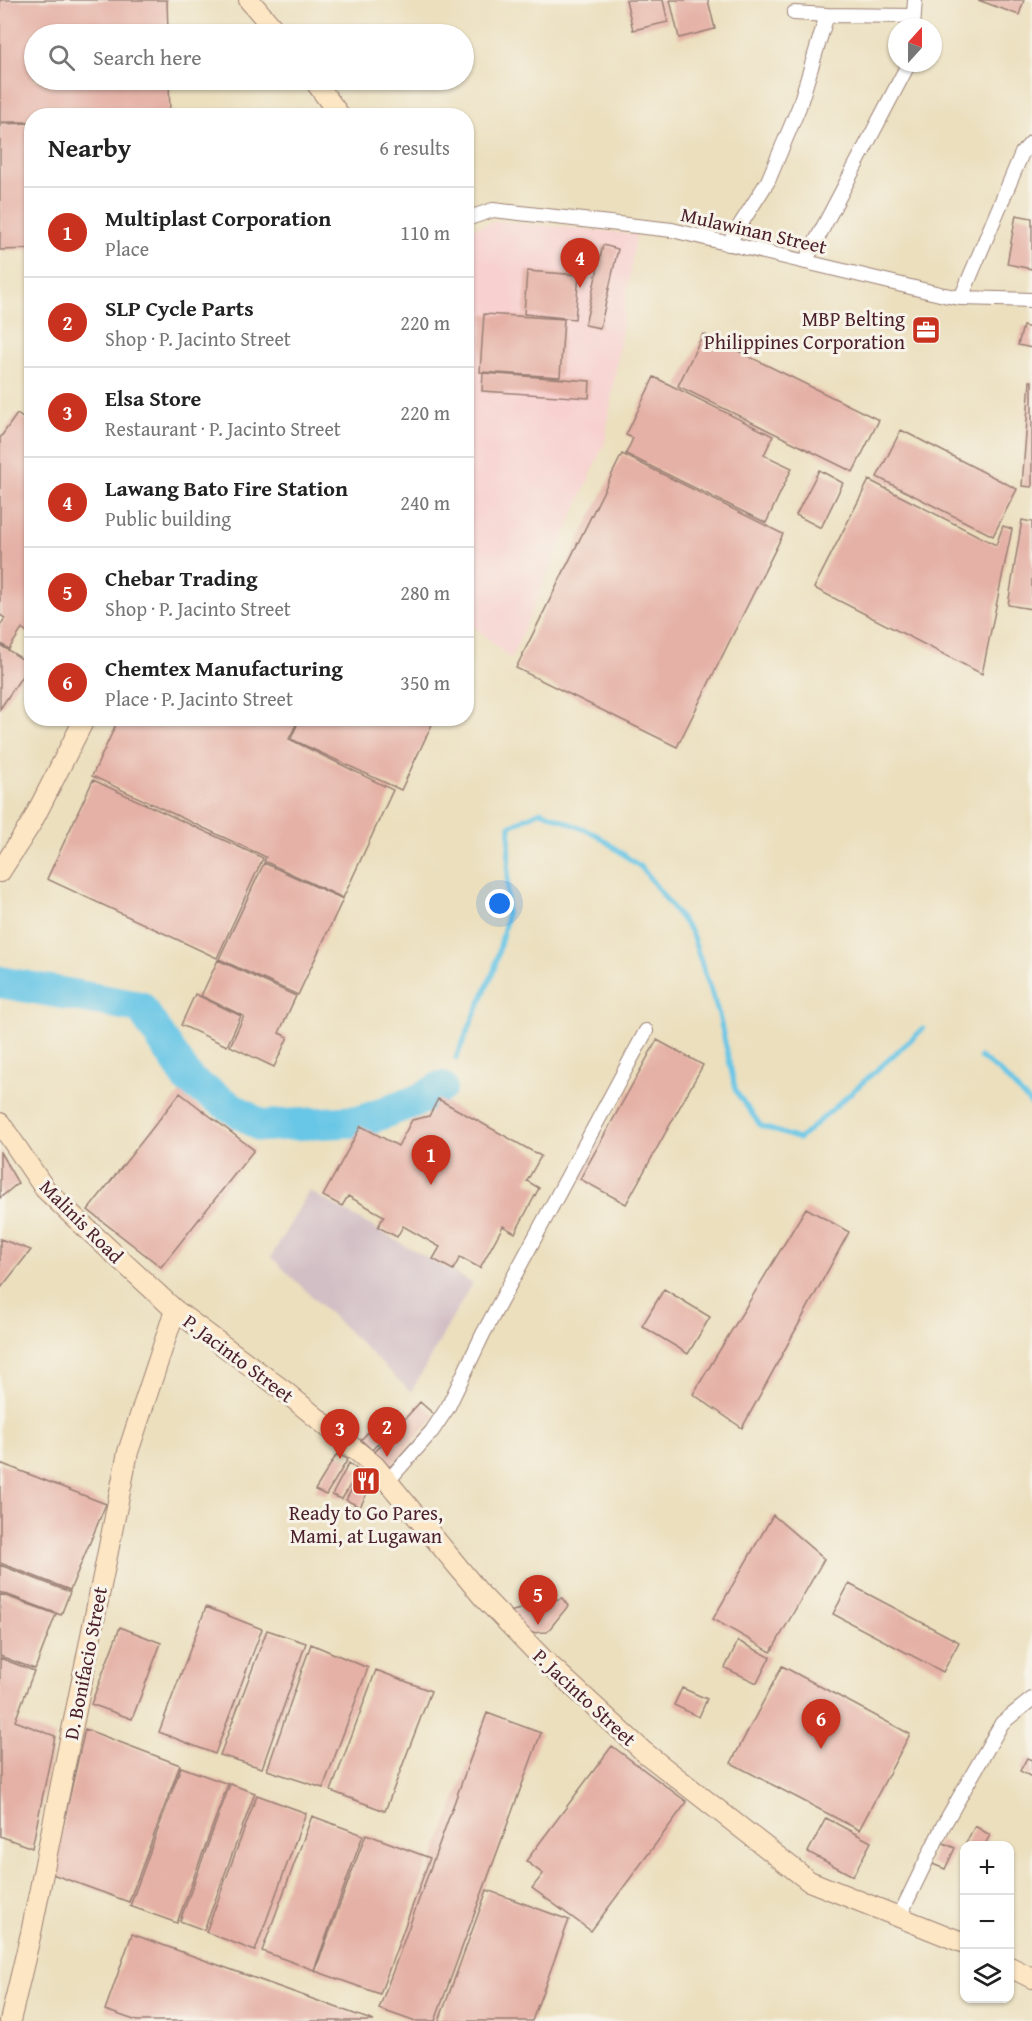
<!DOCTYPE html>
<html lang="en">
<head>
<meta charset="utf-8">
<style>
	body { margin:0; font-family:"Gentium Book Plus",serif; background:#f6f6f6; color:#222 }
	.controls { position:absolute; right:18px; bottom:18px; display:grid; overflow:hidden; border-radius:12px; box-shadow:0 2px 4px #0004 }
	.controls button { width:54px; height:54px; display:grid; place-items:center; padding:0; border:0; border-bottom:2px solid #e0e0e0; background:#fff; color:#222; font:30px sans-serif }
	.compass { position:absolute; left:888px; top:18px; width:54px; height:54px; border-radius:50%; background:#fff; box-shadow:0 2px 4px #0004; rotate:21deg }
	.you { position:absolute; left:500px; top:904px; width:21px; height:21px; margin:-15px; border:4px solid #fff; border-radius:50%; background:#1a73e8; box-shadow:0 0 0 9px #1a73e833 }
	.badge { display:grid; place-items:center; width:39px; height:39px; border-radius:50%; background:#c8321e; color:#fff; font-size:20px; font-weight:700 }
	.pin { position:absolute; translate:-50% -50px; filter:drop-shadow(0 2px 3px #0008) }
	.pin::after { content:''; position:absolute; top:32px; width:21px; height:18px; background:inherit; clip-path:polygon(0 0,100% 0,50% 100%) }
	.list { margin:0; padding:0; list-style:none }
	h2 { display:flex; justify-content:space-between; align-items:center; height:78px; margin:0; padding:0 24px; font-size:26px }
	h2 small { font-size:20px; font-weight:400; color:#767676 }
	.list li { display:grid; grid-template-columns:39px 1fr auto; gap:18px; align-items:center; box-sizing:border-box; height:90px; padding:0 24px; border-top:2px solid #e0e0e0 }
	.list b { display:block; font-size:22px; white-space:nowrap }
	.list p { margin:0; font-size:20px; white-space:nowrap; color:#767676 }
	.list em { font-size:20px; font-style:normal; color:#767676 }
	.icon { flex:none; width:33px; height:33px; fill:none; stroke:currentColor; stroke-width:2; stroke-linecap:round; stroke-linejoin:round }
	.map { position:relative; flex:none; width:1032px; height:2021px; overflow:hidden }
	.search { position:absolute; background:#fff; box-shadow:0 2px 4px #0004; left:24px; top:24px; width:450px; height:66px; display:flex; align-items:center; gap:15px; box-sizing:border-box; padding:0 21px; border-radius:33px; color:#767676; font-size:22px }
	.panel { position:absolute; background:#fff; box-shadow:0 2px 4px #0004; left:24px; top:108px; width:450px; height:618px; border-radius:24px }
	.map>svg:first-child { display:block }
	.built { fill:#f7d0cf }
	.industrial { fill:#d2bec5 }
	.lines { fill:none; stroke-linecap:round; stroke-linejoin:round }
	.stream { stroke:#67c6e6; stroke-width:5 }
	.river { stroke:#67c6e6; stroke-width:32 }
	.building { fill:#e5b0a5 }
	.street-casing { stroke:#9a7f74; stroke-width:16 }
	.secondary-casing { stroke:#9a7f74; stroke-width:22 }
	.street { stroke:#fff; stroke-width:14 }
	.secondary { stroke:#fce6c4; stroke-width:20 }
	.labels { text-anchor:middle; dominant-baseline:central; stroke-width:6; stroke-linejoin:round; paint-order:stroke }
	.street-label { font-size:20px; fill:#4a1f2b; stroke:#f7f3e8 }
	.poi-label { font-size:20px; fill:#4a1f2b; stroke:#f7f3e8; text-anchor:end }
</style>
</head>
<body>
<div class="map">
<svg width="1032" height="2021" viewBox="0 0 1032 2021">
	<rect width="100%" height="100%" fill="#f7f3e8"/>
	<filter id="ink" filterUnits="userSpaceOnUse"><feTurbulence type="fractalNoise" baseFrequency=".0167" numOctaves="2"/><feDisplacementMap in="SourceGraphic" scale="12" xChannelSelector="R" yChannelSelector="G"/><feConvolveMatrix kernelMatrix="1 2 1 2 8 2 1 2 1" color-interpolation-filters="sRGB"/></filter>
	<filter id="wash" filterUnits="userSpaceOnUse"><feTurbulence type="fractalNoise" baseFrequency=".008" numOctaves="4" result="noise"/><feDisplacementMap in="SourceGraphic" scale="24" xChannelSelector="R" yChannelSelector="G"/><feGaussianBlur stdDeviation="1.35" result="paint"/><feColorMatrix in="noise" values="0 0 0 0 0 0 0 0 0 0 0 0 0 0 0 0 0 1.4 0 .05"/><feComposite in="paint" operator="in"/></filter>
	<g filter="url(#wash)">
		<rect width="100%" height="100%" fill="#ebdfbe"/>
		<path class="built" d="M 496,221 L 636,234 L 605,442 L 511,659 L 467,620 L 467,230 Z"/>
		<path class="industrial" d="M 309,1191 L 472,1283 L 411,1392 L 271,1257 Z"/>
		<g class="lines">
			<path class="stream" d="M 980,1057 L 1001,1073 L 1032,1105
				M 456,1058 L 494,970 L 506,921 L 510,826 L 541,811 L 597,835 L 642,868 L 691,932 L 719,1015 L 736,1092 L 761,1126 L 799,1139 L 923,1029"/>
			<path class="river" d="M 0,982 L 140,1007 L 190,1081 L 261,1126 L 362,1121 L 421,1099 L 441,1087"/>
		</g>
		<g id="blocks">
			<path class="building" d="M 0,0 L 167,0 L 168,34 L 34,34 L 34,80 L 169,80 L 170,116 L 32,116 L 32,122 L 0,122 Z
				M 626,0 L 663,0 L 668,22 L 633,30 Z
				M 670,0 L 708,0 L 715,29 L 679,38 Z
				M 978,0 L 1024,0 L 1019,15 Z
				M 32,123 L 32,249 L 0,250 L 0,124 Z
				M 1016,215 L 1032,218 L 1032,269 L 1007,264 Z
				M 603,245 L 618,249 L 600,328 L 585,325 Z
				M 527,271 L 579,275 L 575,319 L 524,314 Z
				M 484,314 L 564,319 L 560,377 L 480,372 Z
				M 1023,326 L 1032,328 L 1032,348 L 1018,345 Z
				M 703,334 L 879,420 L 853,472 L 678,386 Z
				M 483,373 L 590,381 L 589,398 L 482,391 Z
				M 654,377 L 773,436 L 764,455 L 792,468 L 766,523 L 626,454 L 633,438 L 626,435 Z
				M 1030,381 L 1032,381 L 1032,487 L 1022,486 Z
				M 17,414 L 32,424 L 32,635 L 22,629 L 9,649 L 0,643 L 0,626 L 5,618 L 0,615 L 0,438 Z
				M 901,430 L 1017,489 L 993,536 L 877,477 Z
				M 622,454 L 783,534 L 677,747 L 516,668 Z
				M 819,470 L 843,483 L 821,528 L 796,515 Z
				M 869,480 L 996,545 L 1003,526 L 1012,529 L 982,674 L 814,588 Z
				M 1022,520 L 1032,522 L 1032,609 L 1008,605 Z
				M 0,645 L 30,664 L 0,709 Z
				M 119,718 L 299,718 L 289,739 L 393,790 L 343,898 L 264,861 L 266,857 L 92,776 Z
				M 300,718 L 435,718 L 401,790 L 291,739 Z
				M 93,780 L 263,858 L 217,958 L 47,879 Z
				M 264,863 L 343,899 L 298,995 L 219,959 Z
				M 218,960 L 296,996 L 279,1033 L 288,1037 L 274,1067 L 230,1046 L 244,1016 L 201,996 Z
				M 195,994 L 241,1016 L 227,1046 L 181,1025 Z
				M 657,1040 L 703,1065 L 626,1204 L 580,1179 Z
				M 180,1093 L 254,1150 L 161,1267 L 88,1210 Z
				M 438,1099 L 541,1156 L 527,1181 L 539,1188 L 515,1233 L 503,1226 L 480,1268 L 460,1257 L 453,1270 L 433,1259 L 440,1247 L 403,1226 L 397,1237 L 378,1227 L 384,1216 L 348,1196 L 342,1206 L 323,1196 L 361,1126 L 398,1146 L 412,1120 L 429,1116 Z
				M 0,1152 L 18,1183 L 0,1198 Z
				M 806,1208 L 849,1232 L 742,1428 L 693,1394 Z
				M 0,1239 L 31,1250 L 0,1289 Z
				M 664,1289 L 710,1317 L 688,1354 L 642,1326 Z
				M 420,1402 L 436,1416 L 390,1467 L 374,1453 Z
				M 379,1420 L 390,1430 L 372,1450 L 361,1440 Z
				M 337,1454 L 348,1459 L 326,1495 L 315,1490 Z
				M 0,1463 L 106,1504 L 70,1590 L 0,1563 Z
				M 349,1463 L 359,1471 L 342,1499 L 332,1495 Z
				M 360,1474 L 373,1482 L 360,1507 L 346,1500 Z
				M 773,1515 L 824,1559 L 771,1652 L 713,1619 Z
				M 0,1565 L 70,1592 L 61,1615 L 0,1592 Z
				M 849,1584 L 959,1642 L 943,1672 L 833,1614 Z
				M 0,1594 L 56,1614 L 35,1669 L 0,1656 Z
				M 562,1598 L 568,1606 L 547,1632 L 529,1633 L 509,1612 Z
				M 206,1607 L 262,1629 L 215,1754 L 159,1732 Z
				M 120,1627 L 161,1643 L 132,1719 L 91,1704 Z
				M 267,1630 L 306,1643 L 262,1768 L 220,1755 Z
				M 738,1641 L 770,1657 L 757,1683 L 725,1668 Z
				M 311,1644 L 368,1668 L 323,1788 L 267,1770 Z
				M 0,1658 L 34,1671 L 15,1721 L 55,1736 L 32,1848 L 0,1836 Z
				M 782,1666 L 910,1734 L 859,1830 L 731,1763 Z
				M 376,1670 L 431,1691 L 385,1811 L 331,1791 Z
				M 682,1688 L 707,1699 L 699,1717 L 674,1705 Z
				M 487,1713 L 541,1733 L 435,2021 L 413,2021 L 379,2009 Z
				M 85,1729 L 180,1765 L 129,1902 L 52,1874 Z
				M 612,1746 L 687,1802 L 591,1931 L 532,1888 L 543,1874 L 526,1861 Z
				M 1027,1758 L 1032,1760 L 1032,1777 L 1020,1771 Z
				M 181,1767 L 228,1784 L 177,1923 L 130,1906 Z
				M 230,1784 L 255,1793 L 204,1930 L 180,1921 Z
				M 257,1795 L 306,1813 L 255,1951 L 206,1932 Z
				M 312,1816 L 363,1835 L 314,1970 L 262,1951 Z
				M 826,1818 L 871,1842 L 853,1876 L 808,1852 Z
				M 975,1826 L 990,1835 L 984,1846 L 964,1846 Z
				M 366,1834 L 430,1858 L 380,1994 L 315,1971 Z
				M 939,1841 L 955,1848 L 945,1869 L 930,1863 Z
				M 487,1890 L 569,1920 L 532,2021 L 439,2021 Z
				M 132,1934 L 374,2021 L 137,2021 L 105,2010 Z"/>
		</g>
	</g>
	<g filter="url(#ink)">
		<use href="#blocks" fill-opacity="0" stroke="#9a7f74" stroke-width="1.5"/>
		<g class="lines">
			<g class="street-casing">
				<path id="street" d="M 794,13 L 827,15
					M 913,27 L 915,0
					M 466,219 L 493,210 L 672,230 L 944,295 L 961,298 L 1032,300
					M 728,244 L 768,181 L 799,107 L 827,15 L 914,16
					M 805,262 L 909,63
					M 961,298 L 1022,153 L 1032,142
					M 388,1481 L 432,1431 L 448,1407 L 483,1334 L 646,1031
					M 899,1917 L 943,1826 L 1002,1723 L 1032,1699"/>
			</g>
			<g class="secondary-casing">
				<path id="secondary" d="M 249,0 L 278,34
					M 314,80 L 340,116
					M 0,872 L 32,822 L 85,718
					M 0,1123 L 45,1189 L 71,1214 L 175,1310 L 283,1390 L 375,1466 L 482,1596 L 541,1657 L 644,1752 L 809,1881 L 964,1943
					M 1010,1967 L 1032,1978
					M 10,2021 L 31,1933 L 128,1452 L 175,1310"/>
			</g>
			<use href="#street" class="street"/>
			<use href="#secondary" class="secondary"/>
		</g>
	</g>
	<defs>
		<g id="office-square" transform="scale(1.5)"><rect x="-9" y="-9" width="18" height="18" rx="4" fill="#c8321e" stroke="#f7f3e8"/><path d="M-6-3h4V-5.5h4V-3h4V5H-6ZM-1-4.5V-3h2v-1.5ZM-6 0V1H6V0Z" fill="#fff"/></g>
		<g id="restaurant-square" transform="scale(1.5)"><rect x="-9" y="-9" width="18" height="18" rx="4" fill="#c8321e" stroke="#f7f3e8"/><path d="M-5-6h1v4h1v-4h1v4h1v-4h1v5L-1.5 .5V6h-2V.5L-5-1ZM5-6V6H3V1.5H1.5Q1.5-4 5-6Z" fill="#fff"/></g>
	</defs>
	<g fill-rule="evenodd">
		<use href="#office-square" x="926" y="330"/>
		<use href="#restaurant-square" x="366" y="1481"/>
	</g>
	<g class="labels">
		<g class="street-label">
			<text transform="translate(754 230) rotate(13)">Mulawinan Street</text>
			<text transform="translate(82 1221) rotate(45)">Malinis Road</text>
			<text transform="translate(239 1358) rotate(37)">P. Jacinto Street</text>
			<text transform="translate(85 1663) rotate(-79)">D. Bonifacio Street</text>
			<text transform="translate(585 1697) rotate(43)">P. Jacinto Street</text>
		</g>
		<g class="poi-label">
			<text x="905" y="318">MBP Belting<tspan x="905" dy="23">Philippines Corporation</tspan></text>
			<text x="366" y="1512" text-anchor="middle">Ready to Go Pares,<tspan x="366" dy="23">Mami, at Lugawan</tspan></text>
		</g>
	</g>
</svg>
<div class="controls">
<button>+</button>
<button>−</button>
<button><svg class="icon" aria-label="layers" viewBox="0 0 24 24"><path d="M12 4l9 5-9 5-9-5zM3 14l9 5 9-5"/></svg></button>
</div>
<svg class="compass" viewBox="-18 -18 36 36"><path d="M0-13l5 13h-10z" fill="#e53935"/><path d="M0 13l5-13h-10z" fill="#767676"/></svg>
<div class="you"></div>
<div class="pin badge" style="left:431px;top:1185px">1</div>
<div class="pin badge" style="left:387px;top:1457px">2</div>
<div class="pin badge" style="left:340px;top:1459px">3</div>
<div class="pin badge" style="left:580px;top:288px">4</div>
<div class="pin badge" style="left:538px;top:1625px">5</div>
<div class="pin badge" style="left:821px;top:1749px">6</div>
<div class="search"><svg class="icon" aria-label="search" viewBox="0 0 24 24"><circle cx="10" cy="10" r="6"/><path d="M15 15l6 6"/></svg>Search here</div>
<section class="panel">
<h2>Nearby<small>6 results</small></h2>
<ul class="list">
<li><span class="badge">1</span><div><b>Multiplast Corporation</b><p>Place</p></div><em>110 m</em></li>
<li><span class="badge">2</span><div><b>SLP Cycle Parts</b><p>Shop · P. Jacinto Street</p></div><em>220 m</em></li>
<li><span class="badge">3</span><div><b>Elsa Store</b><p>Restaurant · P. Jacinto Street</p></div><em>220 m</em></li>
<li><span class="badge">4</span><div><b>Lawang Bato Fire Station</b><p>Public building</p></div><em>240 m</em></li>
<li><span class="badge">5</span><div><b>Chebar Trading</b><p>Shop · P. Jacinto Street</p></div><em>280 m</em></li>
<li><span class="badge">6</span><div><b>Chemtex Manufacturing</b><p>Place · P. Jacinto Street</p></div><em>350 m</em></li>
</ul>
</section>
</div>
</body>
</html>
